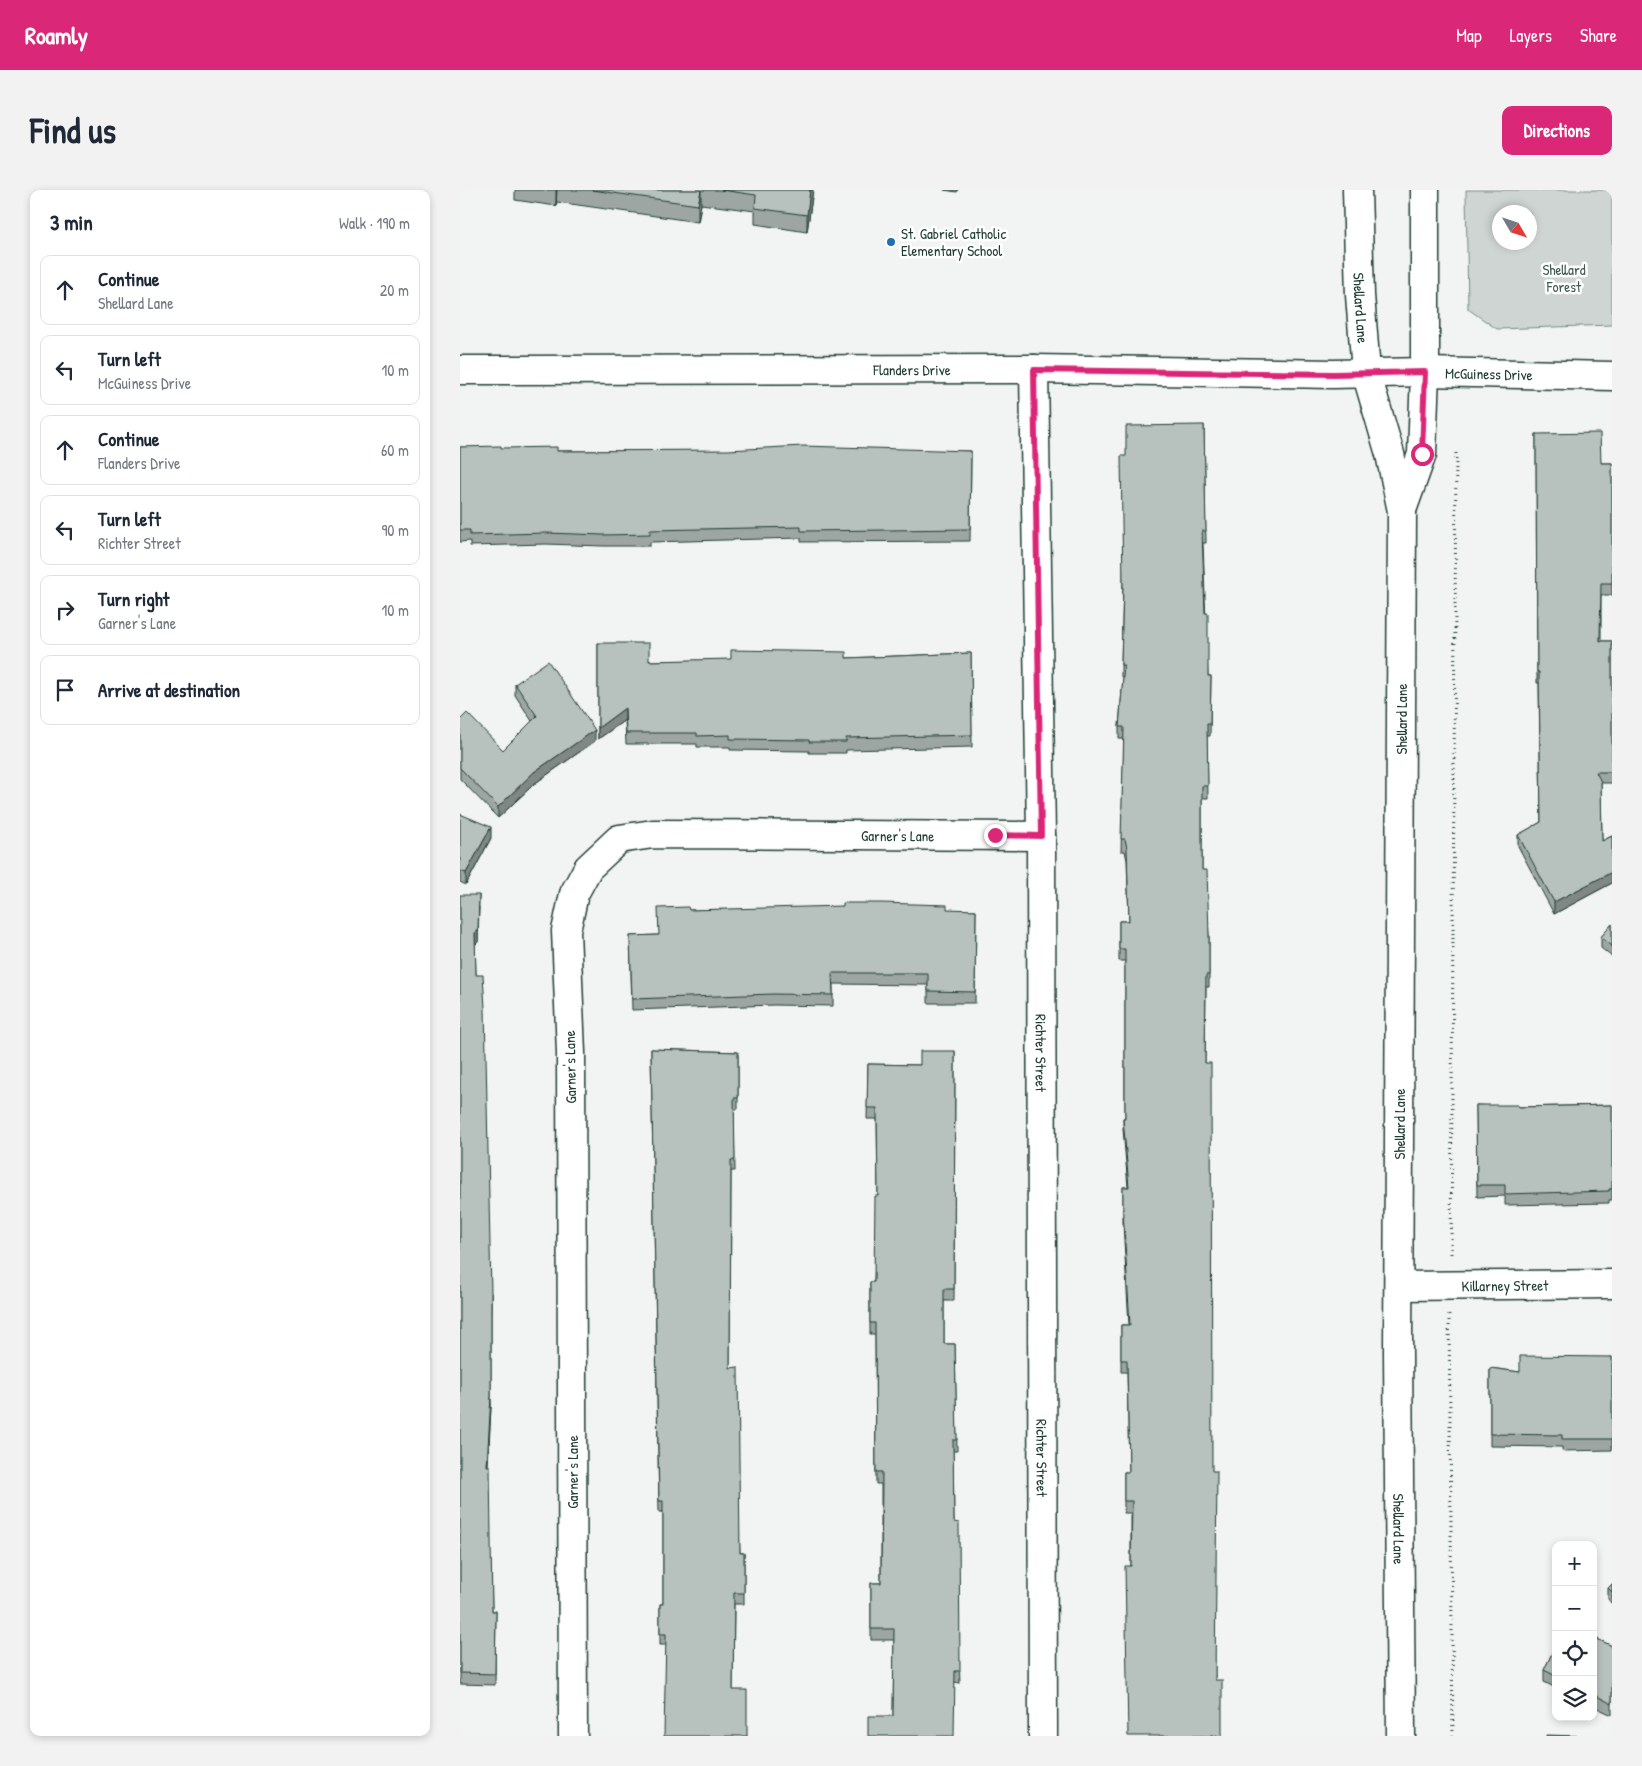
<!DOCTYPE html>
<html lang="en">
<head>
<meta charset="utf-8">
<style>
	body { margin:0; font-family:"Patrick Hand",sans-serif; background:#f2f2f3; color:#1f2937 }
	.controls { position:absolute; right:15px; bottom:15px; display:grid; overflow:hidden; border-radius:10px; box-shadow:0 2px 8px #0003 }
	.controls button { width:45px; height:45px; display:grid; place-items:center; padding:0; border:0; border-bottom:1px solid #e0e1e3; background:#fff; color:#1f2937; font:25px sans-serif }
	.compass { position:absolute; left:1032px; top:15px; width:45px; height:45px; border-radius:50%; background:#fff; box-shadow:0 2px 8px #0003; rotate:129deg }
	.stop { position:absolute; width:15px; height:15px; margin:-11px; border:4px solid #db2777; border-radius:50%; background:#fff }
	.stop.end { background:#db2777; border-color:#fff; box-shadow:0 1px 5px #0008 }
	.list { margin:0; padding:0; list-style:none }
	h2 { display:flex; justify-content:space-between; align-items:center; height:65px; margin:0; padding:0 20px; font-size:21px }
	h2 small { font-size:16px; font-weight:400; color:#747a83 }
	.list li { display:grid; grid-template-columns:32px 1fr auto; gap:15px; align-items:center; box-sizing:border-box; height:70px; margin:0 10px 10px; padding:0 10px; border:1px solid #e0e1e3; border-radius:10px }
	.list b { display:block; font-size:19px; white-space:nowrap }
	.list p { margin:0; font-size:16px; white-space:nowrap; color:#747a83 }
	.list em { font-size:16px; font-style:normal; color:#747a83 }
	.icon { flex:none; width:28px; height:28px; fill:none; stroke:currentColor; stroke-width:2; stroke-linecap:round; stroke-linejoin:round }
	.map { position:relative; flex:none; width:1152px; height:1546px; overflow:hidden; border-radius:10px }
	header { display:flex; align-items:center; gap:30px; box-sizing:border-box; height:70px; padding:0 25px; background:#db2777; color:#fff }
	header strong { font-size:24px }
	nav { display:flex; gap:28px; margin-inline-start:auto; font-size:18px }
	.intro { display:flex; align-items:center; justify-content:space-between; box-sizing:border-box; height:120px; padding:0 30px }
	h1 { margin:0; font-size:35px }
	.button { padding:12px 22px; border-radius:10px; background:#db2777; color:#fff; font-size:18px; font-weight:700 }
	main { display:flex; gap:30px; padding:0 30px }
	aside { flex:1; background:#fff; border-radius:10px; box-shadow:0 2px 8px #0003 }
	.map>svg:first-child { display:block }
	.green { fill:#ced5d3; stroke:#768984; fill-rule:evenodd }
	.lines { fill:none; stroke-linecap:round; stroke-linejoin:round }
	.street-casing { stroke:#1f3d34; stroke-width:31 }
	.secondary-casing { stroke:#1f3d34; stroke-width:31 }
	.path { stroke:#1f3d34; stroke-width:3; stroke-dasharray:1 4; stroke-linecap:butt }
	.street { stroke:#fff; stroke-width:28 }
	.secondary { stroke:#fff; stroke-width:28 }
	.wall { fill:#9da6a3; stroke:#1f3d34 }
	.shaded-wall { fill:#808784; stroke:#1f3d34 }
	.building { fill:#b7c1bd; stroke:#1f3d34 }
	.route { stroke:#db2777; stroke-width:6 }
	.poi-dot { fill:#1f6fb2; stroke:#fff; stroke-width:2 }
	.labels { text-anchor:middle; dominant-baseline:central; stroke-width:5; stroke-linejoin:round; paint-order:stroke }
	.poi-label { font-size:15px; fill:#1f3d34; stroke:#fff; text-anchor:start }
	.park-label { font-size:15px; fill:#425b54; stroke:#fff }
	.street-label { font-size:15px; fill:#1f3d34; stroke:#fff }
</style>
</head>
<body>
<header>
<strong>Roamly</strong>
<nav><a>Map</a><a>Layers</a><a>Share</a></nav>
</header>
<div class="intro"><h1>Find us</h1><a class="button">Directions</a></div>
<main>
<aside>
<h2>3 min<small>Walk · 190 m</small></h2>
<ul class="list">
<li><svg class="icon" aria-label="ahead" viewBox="0 0 24 24"><path d="M12 20V5M6 11l6-6 6 6"/></svg><div><b>Continue</b><p>Shellard Lane</p></div><em>20 m</em></li>
<li><svg class="icon" aria-label="left" viewBox="0 0 24 24"><path d="M17 20v-9H6M10 6l-5 5 5 5"/></svg><div><b>Turn left</b><p>McGuiness Drive</p></div><em>10 m</em></li>
<li><svg class="icon" aria-label="ahead" viewBox="0 0 24 24"><path d="M12 20V5M6 11l6-6 6 6"/></svg><div><b>Continue</b><p>Flanders Drive</p></div><em>60 m</em></li>
<li><svg class="icon" aria-label="left" viewBox="0 0 24 24"><path d="M17 20v-9H6M10 6l-5 5 5 5"/></svg><div><b>Turn left</b><p>Richter Street</p></div><em>90 m</em></li>
<li><svg class="icon" aria-label="right" viewBox="0 0 24 24"><path d="M7 20v-9h11M14 6l5 5-5 5"/></svg><div><b>Turn right</b><p>Garner's Lane</p></div><em>10 m</em></li>
<li><svg class="icon" aria-label="arrive" viewBox="0 0 24 24"><path d="M6 21V4h12l-3 4 3 4H6"/></svg><div><b>Arrive at destination</b></div></li>
</ul>
</aside>
<div class="map">
<svg width="1152" height="1546" viewBox="0 0 1152 1546">
	<rect width="100%" height="100%" fill="#f2f3f3"/>
	<filter id="ink" filterUnits="userSpaceOnUse"><feTurbulence type="fractalNoise" baseFrequency=".02" numOctaves="2"/><feDisplacementMap in="SourceGraphic" scale="10" xChannelSelector="R" yChannelSelector="G"/><feConvolveMatrix kernelMatrix="1 2 1 2 8 2 1 2 1" color-interpolation-filters="sRGB"/></filter>
	<g filter="url(#ink)">
		<path class="green" d="M 1006,0 L 1152,0 L 1152,135 L 1037,139 L 1008,119 ZM 1040,22 L 1070,22 L 1070,52 L 1040,52 Z"/>
		<g class="lines">
			<g class="street-casing">
				<g id="street">
					<path id="s1" d="M 574,179 L 581,646 L 583,1546"/>
					<path id="s2" d="M 0,180 L 574,179 L 873,184 L 965,182 L 1152,186"/>
					<path id="s3" d="M 939,1096 L 1152,1094"/>
					<path id="s4" d="M 113,1546 L 111,863 L 106,741 L 114,704 L 128,678 L 159,649 L 193,644 L 581,646"/>
				</g>
			</g>
			<g class="secondary-casing">
				<g id="secondary">
					<path id="s5" d="M 897,0 L 900,105 L 906,182 L 930,264 L 942,321 L 938,1161 L 941,1546"/>
					<path d="M 942,320 L 962,264 L 965,182 L 965,0"/>
				</g>
			</g>
			<path class="path" d="M 991,1064 L 996,263
				M 989,1125 L 993,1546"/>
			<use href="#street" class="street"/>
			<use href="#secondary" class="secondary"/>
		</g>
		<path class="wall" d="M 55,0 L 353,0 L 347,42 L 295,34 L 295,21 L 241,14 L 238,32 L 97,12 L 96,16 L 55,10 Z
			M 484,0 L 498,0 L 497,2 Z
			M 744,235 L 746,353 L 743,353 L 748,486 L 751,486 L 750,546 L 747,546 L 748,608 L 742,608 L 742,680 L 749,745 L 749,797 L 746,797 L 745,873 L 755,1490 L 762,1546 L 671,1376 L 671,1323 L 664,1323 L 664,1282 L 669,1282 L 667,1182 L 661,1182 L 661,1135 L 669,1135 L 663,1033 L 663,997 L 668,997 L 663,939 L 663,928 L 665,928 L 665,771 L 659,771 L 659,731 L 669,731 L 667,670 L 665,661 L 661,661 L 664,549 L 659,549 L 659,537 L 663,487 L 661,487 L 661,475 L 666,266 Z
			M 1076,244 L 1141,273 L 1152,273 L 1152,405 L 1141,405 L 1141,451 L 1152,451 L 1152,593 L 1141,593 L 1142,651 L 1152,646 L 1152,693 L 1094,724 L 1058,656 L 1058,645 L 1081,632 L 1079,493 L 1077,493 Z
			M 0,257 L 97,261 L 511,261 L 510,351 L 341,352 L 341,348 L 190,352 L 190,356 L 143,356 L 86,354 L 10,356 L 10,351 L 0,352 Z
			M 138,453 L 189,471 L 386,468 L 511,463 L 512,557 L 386,560 L 386,563 L 349,563 L 349,561 L 270,560 L 270,557 L 237,557 L 237,554 L 166,554 L 165,530 L 138,549 Z
			M 55,494 L 135,551 L 74,594 L 38,628 L 0,589 L 0,530 L 43,560 L 72,531 L 55,505 Z
			M 0,624 L 31,648 L 6,695 L 0,692 Z
			M 0,705 L 19,717 L 18,752 L 15,755 L 16,785 L 31,1217 L 28,1276 L 32,1421 L 36,1421 L 35,1495 L 0,1494 Z
			M 229,720 L 516,720 L 515,813 L 468,813 L 468,795 L 373,794 L 373,816 L 314,815 L 172,820 L 170,746 L 199,745 Z
			M 1152,734 L 1152,767 L 1141,758 L 1141,747 Z
			M 191,859 L 278,862 L 278,919 L 274,919 L 275,981 L 271,981 L 270,1178 L 280,1363 L 284,1363 L 284,1414 L 274,1414 L 273,1500 L 287,1546 L 206,1455 L 200,1455 L 200,1414 L 203,1414 L 203,1322 L 199,1322 Z
			M 495,861 L 494,1111 L 484,1111 L 484,1154 L 495,1154 L 497,1261 L 493,1261 L 494,1332 L 500,1493 L 495,1492 L 433,1526 L 434,1450 L 411,1450 L 411,1393 L 421,1393 L 421,1294 L 416,1294 L 415,1144 L 410,1144 L 410,1092 L 414,1092 L 418,1006 L 417,929 L 407,929 L 408,874 L 460,875 Z
			M 1016,915 L 1058,917 L 1152,915 L 1152,1010 L 1149,1010 L 1149,1013 L 1045,1015 L 1045,1006 L 1017,1007 Z
			M 1152,1167 L 1152,1260 L 1102,1261 L 1102,1257 L 1030,1256 L 1030,1178 L 1060,1182 Z
			M 1152,1394 L 1152,1414 L 1148,1409 L 1148,1398 Z
			M 1133,1447 L 1152,1456 L 1152,1525 L 1133,1516 Z
			M 1096,1455 L 1096,1498 L 1084,1492 L 1084,1480 Z"/>
		<path class="shaded-wall" d="M 96,0 L 97,0 L 96,16 Z
			M 241,0 L 241,14 L 238,32 L 238,15 Z
			M 350,0 L 353,0 L 347,42 L 347,25 Z
			M 165,518 L 165,530 L 138,549 L 138,538 Z
			M 135,540 L 135,551 L 74,594 L 38,628 L 38,617 L 74,582 Z
			M 31,637 L 31,648 L 6,695 L 6,683 Z
			M 1152,682 L 1152,693 L 1094,724 L 1094,712 Z
			M 19,705 L 18,752 L 15,755 L 15,743 Z
			M 31,1103 L 31,1217 L 27,1288 Z"/>
		<path class="building" d="M 132,0 L 241,0 L 238,15 Z
			M 261,0 L 350,0 L 347,25 L 295,18 L 296,5 Z
			M 744,235 L 746,341 L 742,341 L 745,423 L 748,423 L 748,486 L 751,486 L 750,534 L 747,534 L 748,596 L 742,596 L 742,680 L 747,680 L 749,745 L 749,785 L 746,785 L 745,873 L 751,873 L 752,1281 L 757,1281 L 755,1490 L 762,1490 L 762,1546 L 668,1546 L 665,1376 L 671,1376 L 672,1311 L 664,1311 L 664,1282 L 669,1282 L 667,1170 L 661,1170 L 661,1135 L 670,1135 L 663,1021 L 663,997 L 669,997 L 663,928 L 665,928 L 665,759 L 659,759 L 659,731 L 669,731 L 667,658 L 665,649 L 661,649 L 664,537 L 659,537 L 664,475 L 661,475 L 663,395 L 661,266 L 666,266 L 666,236 Z
			M 1140,243 L 1141,273 L 1152,273 L 1152,393 L 1141,393 L 1140,451 L 1152,451 L 1152,582 L 1136,582 L 1141,592 L 1142,651 L 1152,646 L 1152,682 L 1094,712 L 1058,645 L 1081,632 L 1079,482 L 1077,482 L 1076,244 Z
			M 41,256 L 41,258 L 97,257 L 97,261 L 268,260 L 343,256 L 511,261 L 510,339 L 341,341 L 341,337 L 190,340 L 190,344 L 143,345 L 86,343 L 10,345 L 10,340 L 0,340 L 0,257 Z
			M 138,453 L 189,453 L 189,471 L 271,469 L 271,460 L 386,462 L 386,468 L 511,463 L 512,545 L 386,548 L 386,552 L 349,552 L 349,550 L 270,549 L 270,545 L 237,546 L 237,543 L 166,543 L 165,518 L 138,538 Z
			M 88,471 L 135,540 L 74,582 L 38,617 L 0,578 L 0,530 L 7,523 L 43,560 L 77,526 L 55,494 Z
			M 0,624 L 31,637 L 6,683 L 0,681 Z
			M 0,705 L 19,705 L 18,741 L 15,743 L 16,785 L 23,785 L 25,818 L 31,1103 L 31,1206 L 27,1276 L 30,1276 L 32,1421 L 36,1421 L 35,1484 L 0,1483 Z
			M 383,713 L 421,713 L 487,715 L 487,719 L 516,720 L 515,802 L 468,801 L 468,783 L 372,783 L 373,805 L 314,804 L 172,809 L 170,746 L 199,745 L 198,718 L 228,717 L 229,720 L 383,716 Z
			M 1152,734 L 1152,756 L 1141,747 Z
			M 191,859 L 278,862 L 278,908 L 274,908 L 275,970 L 271,970 L 270,1178 L 278,1177 L 280,1363 L 284,1363 L 284,1403 L 274,1403 L 273,1500 L 287,1500 L 287,1546 L 204,1546 L 206,1444 L 200,1444 L 200,1414 L 203,1414 L 203,1311 L 199,1311 Z
			M 460,861 L 495,861 L 494,1099 L 484,1099 L 484,1154 L 495,1154 L 497,1250 L 493,1250 L 494,1332 L 499,1333 L 500,1481 L 495,1481 L 494,1546 L 408,1546 L 408,1526 L 433,1526 L 434,1439 L 411,1439 L 411,1393 L 421,1393 L 422,1282 L 416,1282 L 415,1133 L 410,1133 L 410,1092 L 414,1092 L 415,1006 L 418,1006 L 417,918 L 407,918 L 408,874 L 460,875 Z
			M 1016,915 L 1058,915 L 1058,917 L 1152,915 L 1152,999 L 1149,999 L 1149,1001 L 1045,1004 L 1045,995 L 1017,995 Z
			M 1060,1166 L 1152,1167 L 1152,1249 L 1102,1249 L 1102,1245 L 1030,1244 L 1030,1178 L 1060,1182 Z
			M 1152,1394 L 1152,1402 L 1148,1398 Z
			M 1133,1447 L 1152,1456 L 1152,1514 L 1133,1504 Z
			M 1096,1455 L 1096,1486 L 1084,1480 Z
			M 1086,1545 L 1117,1546 L 1086,1546 Z"/>
	</g>
	<g class="lines" filter="url(#ink)">
		<path class="route" d="M 535,645 L 581,646 L 574,180 L 873,184 L 965,182 L 962,264"/>
	</g>
	<circle class="poi-dot" cx="431" cy="52" r="5"/>
	<g class="labels">
		<g class="poi-label">
			<text x="441" y="43">St. Gabriel Catholic<tspan x="441" dy="17">Elementary School</tspan></text>
		</g>
		<g class="park-label">
			<text x="1104" y="79">Shellard<tspan x="1104" dy="17">Forest</tspan></text>
		</g>
		<g class="street-label">
			<text stroke="none"><textPath href="#s5" startOffset="118">Shellard Lane</textPath></text>
			<text stroke="none"><textPath href="#s2" startOffset="452">Flanders Drive</textPath></text>
			<text stroke="none"><textPath href="#s2" startOffset="1029">McGuiness Drive</textPath></text>
			<text transform="translate(941 529) rotate(-90)">Shellard Lane</text>
			<text stroke="none"><textPath href="#s4" startOffset="1194">Garner's Lane</textPath></text>
			<text stroke="none"><textPath href="#s1" startOffset="684">Richter Street</textPath></text>
			<text transform="translate(110 877) rotate(-91)">Garner's Lane</text>
			<text transform="translate(939 934) rotate(-90)">Shellard Lane</text>
			<text stroke="none"><textPath href="#s3" startOffset="106">Killarney Street</textPath></text>
			<text stroke="none"><textPath href="#s1" startOffset="1089">Richter Street</textPath></text>
			<text transform="translate(112 1282) rotate(-90)">Garner's Lane</text>
			<text stroke="none"><textPath href="#s5" startOffset="1344">Shellard Lane</textPath></text>
		</g>
	</g>
</svg>
<div class="controls">
<button>+</button>
<button>−</button>
<button><svg class="icon" aria-label="locate" viewBox="0 0 24 24"><circle cx="12" cy="12" r="6"/><path d="M12 2v4M12 18v4M2 12h4M18 12h4"/></svg></button>
<button><svg class="icon" aria-label="layers" viewBox="0 0 24 24"><path d="M12 4l9 5-9 5-9-5zM3 14l9 5 9-5"/></svg></button>
</div>
<svg class="compass" viewBox="-18 -18 36 36"><path d="M0-13l5 13h-10z" fill="#e53935"/><path d="M0 13l5-13h-10z" fill="#747a83"/></svg>
<div class="stop" style="left:962px;top:264px"></div>
<div class="stop end" style="left:535px;top:645px"></div>
</div>
</main>
</body>
</html>
